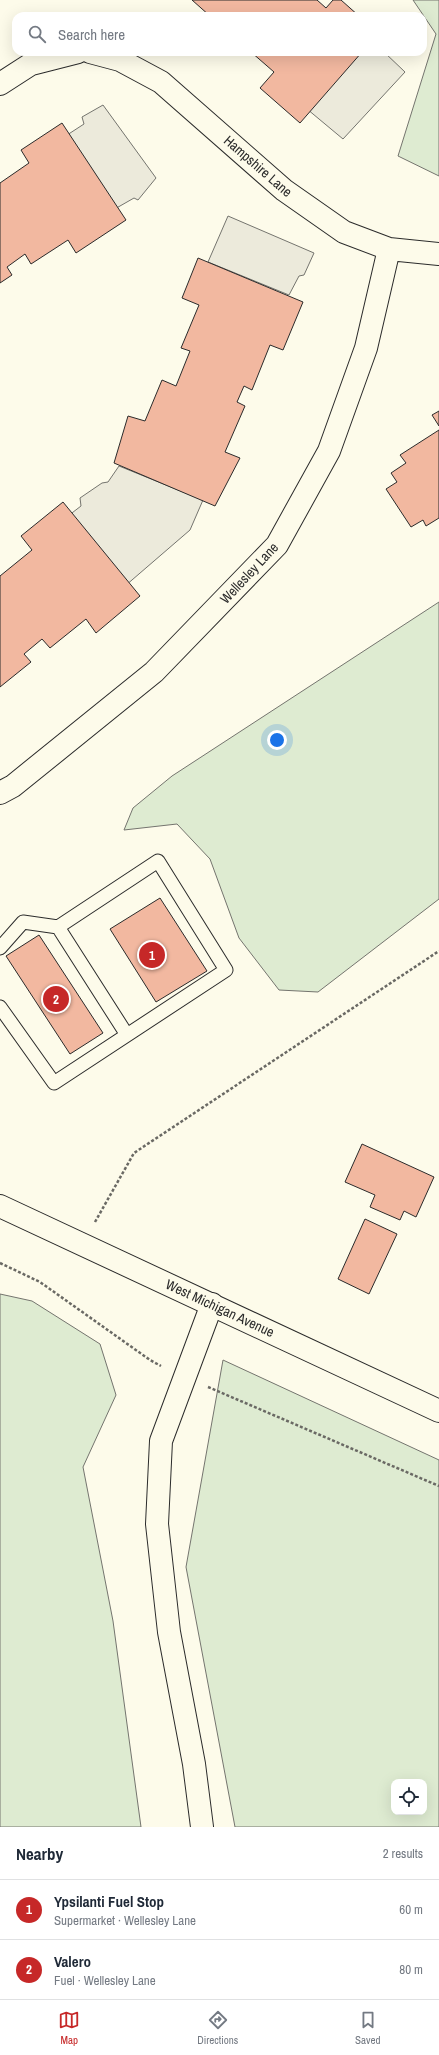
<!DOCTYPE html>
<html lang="en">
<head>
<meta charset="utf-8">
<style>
	body { margin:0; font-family:"Archivo Narrow",sans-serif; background:#f2f2f3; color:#1f2937 }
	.controls { position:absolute; right:12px; bottom:12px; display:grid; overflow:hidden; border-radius:8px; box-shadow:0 4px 16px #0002 }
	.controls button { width:36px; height:36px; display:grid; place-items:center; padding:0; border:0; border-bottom:1px solid #e0e1e3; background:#fff; color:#1f2937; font:20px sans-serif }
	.you { position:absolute; left:277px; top:740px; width:14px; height:14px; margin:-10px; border:3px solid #fff; border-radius:50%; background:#1a73e8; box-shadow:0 0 0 6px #1a73e833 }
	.badge { display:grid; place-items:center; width:26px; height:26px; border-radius:50%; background:#c62828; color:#fff; font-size:13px; font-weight:700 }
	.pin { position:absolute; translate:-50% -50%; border:2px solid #fff; box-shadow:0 1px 4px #0006 }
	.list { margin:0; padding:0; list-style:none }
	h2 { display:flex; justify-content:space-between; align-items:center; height:52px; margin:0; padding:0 16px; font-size:17px }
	h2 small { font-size:13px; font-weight:400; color:#747a83 }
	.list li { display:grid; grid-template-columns:26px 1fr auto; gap:12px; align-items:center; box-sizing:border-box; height:60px; padding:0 16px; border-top:1px solid #e0e1e3 }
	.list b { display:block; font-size:15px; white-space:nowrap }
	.list p { margin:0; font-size:13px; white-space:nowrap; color:#747a83 }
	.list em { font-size:13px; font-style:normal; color:#747a83 }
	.icon { flex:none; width:22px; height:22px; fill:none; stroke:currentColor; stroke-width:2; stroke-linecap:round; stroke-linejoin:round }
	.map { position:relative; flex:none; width:439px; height:1827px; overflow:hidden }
	.search { position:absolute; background:#fff; box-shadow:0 4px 16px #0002; left:12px; right:12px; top:12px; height:44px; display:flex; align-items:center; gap:10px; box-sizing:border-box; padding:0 14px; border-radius:12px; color:#747a83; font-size:15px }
	.sheet { height:172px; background:#fff }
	nav { display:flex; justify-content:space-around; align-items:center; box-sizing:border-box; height:56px; border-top:1px solid #e0e1e3; background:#fff; font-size:11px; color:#747a83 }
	nav a { display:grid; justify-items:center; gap:2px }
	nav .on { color:#c62828 }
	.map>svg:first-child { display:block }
	.green { fill:#deebd1; stroke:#74746e; fill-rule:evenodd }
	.parking { fill:#eceadb; stroke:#74746e }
	.building { fill:#f2b8a0; stroke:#2b2b2b }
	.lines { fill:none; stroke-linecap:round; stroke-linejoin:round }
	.service-casing { stroke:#2b2b2b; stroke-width:15 }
	.minor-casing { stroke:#2b2b2b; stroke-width:24 }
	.trunk-casing { stroke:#2b2b2b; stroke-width:24 }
	.motorway-casing { stroke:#2b2b2b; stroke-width:24 }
	.path { stroke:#6a6964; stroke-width:2.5; stroke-dasharray:3 2; stroke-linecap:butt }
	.service { stroke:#fdfbea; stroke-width:13 }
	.minor { stroke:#fdfbea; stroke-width:22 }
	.trunk { stroke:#fdfbea; stroke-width:22 }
	.motorway { stroke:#fdfbea; stroke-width:22 }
	.labels { text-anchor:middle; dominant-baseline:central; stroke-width:3; stroke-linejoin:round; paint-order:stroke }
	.street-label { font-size:14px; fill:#2b2b2b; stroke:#fdfbea }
</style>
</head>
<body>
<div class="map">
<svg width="439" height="1827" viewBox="0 0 439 1827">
	<rect width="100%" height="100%" fill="#fdfbea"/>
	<path class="green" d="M 413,0 L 439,0 L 439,176 L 398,156 L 436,34 Z
		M 439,602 L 439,899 L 318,992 L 279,990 L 239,938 L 210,859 L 177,824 L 124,830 L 133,808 L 172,776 Z
		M 0,1294 L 32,1301 L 100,1344 L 116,1395 L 83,1467 L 113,1621 L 141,1827 L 0,1827 Z
		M 223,1360 L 439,1460 L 439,1827 L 235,1827 L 186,1567 ZM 394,1782 L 424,1782 L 424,1812 L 394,1812 Z"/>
	<path class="parking" d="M 356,52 L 384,52 L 405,72 L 343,139 L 307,109 Z
		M 103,105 L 156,178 L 138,200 L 134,198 L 113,210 L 64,137 L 84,124 L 82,117 Z
		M 228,216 L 314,253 L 304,275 L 299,276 L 289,295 L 208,262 Z
		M 119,466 L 203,500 L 190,530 L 125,586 L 68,516 L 81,506 L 80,498 L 102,483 L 108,482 Z"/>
	<path class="building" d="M 192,0 L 317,0 L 326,8 L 333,0 L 341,0 L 359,16 L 210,16 Z
		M 251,52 L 362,52 L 300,123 L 260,88 L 274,72 Z
		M 62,123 L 126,220 L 76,253 L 68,240 L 31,264 L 25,254 L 7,267 L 12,275 L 0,283 L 0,183 L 29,163 L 21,150 Z
		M 198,258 L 303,302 L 283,350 L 270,345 L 252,390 L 244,386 L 237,402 L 245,406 L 225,452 L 240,458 L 215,506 L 114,463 L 128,416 L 145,421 L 162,380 L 176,386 L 190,351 L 181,348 L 199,305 L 182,298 Z
		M 439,411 L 439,426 L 432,415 Z
		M 439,430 L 439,518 L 426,526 L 423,520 L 411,527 L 386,489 L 397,482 L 391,473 L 406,463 L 400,455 Z
		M 63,502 L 140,596 L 96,633 L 86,619 L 50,648 L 42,639 L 24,654 L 31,662 L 0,687 L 0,576 L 32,550 L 21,536 Z
		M 160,898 L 207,971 L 156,1002 L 110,929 Z
		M 39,935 L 103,1033 L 70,1054 L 6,956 Z
		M 362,1144 L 434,1177 L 416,1217 L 404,1211 L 400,1220 L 370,1207 L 375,1195 L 345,1182 Z
		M 365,1219 L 397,1234 L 369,1294 L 338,1279 Z"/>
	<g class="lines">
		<g class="service-casing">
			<path id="service" d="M 58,927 L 127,1035
				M 0,948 L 23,922 L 58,927 L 158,861 L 226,970 L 54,1083 L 0,1007"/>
		</g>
		<g class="minor-casing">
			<path id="minor" d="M 90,52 L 120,60 L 161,82 L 284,190 L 344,232 L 389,249 L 439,254
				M 0,84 L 31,64 L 78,52
				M 0,793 L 13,786 L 154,672 L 277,545 L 329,451 L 366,348 L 389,249"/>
		</g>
		<g class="trunk-casing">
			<path id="trunk" d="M 0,1206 L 439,1411"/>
		</g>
		<g class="motorway-casing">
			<path id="motorway" d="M 202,1827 L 194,1764 L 169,1632 L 157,1524 L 161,1441 L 212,1304"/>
		</g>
		<path class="path" d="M 95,1222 L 134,1153 L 439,951
			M 0,1263 L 40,1282 L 150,1360 L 161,1366
			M 208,1387 L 439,1486"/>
		<use href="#service" class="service"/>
		<use href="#minor" class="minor"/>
		<use href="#trunk" class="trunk"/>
		<use href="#motorway" class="motorway"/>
	</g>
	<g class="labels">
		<g class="street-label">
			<text transform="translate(258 166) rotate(41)">Hampshire Lane</text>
			<text transform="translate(249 573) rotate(-47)">Wellesley Lane</text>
			<text transform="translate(220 1308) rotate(25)">West Michigan Avenue</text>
		</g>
	</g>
</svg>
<div class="controls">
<button><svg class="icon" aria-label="locate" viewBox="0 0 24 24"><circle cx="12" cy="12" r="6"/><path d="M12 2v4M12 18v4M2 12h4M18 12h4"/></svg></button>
</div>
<div class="you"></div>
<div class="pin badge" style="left:152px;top:955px">1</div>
<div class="pin badge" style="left:56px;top:999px">2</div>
<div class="search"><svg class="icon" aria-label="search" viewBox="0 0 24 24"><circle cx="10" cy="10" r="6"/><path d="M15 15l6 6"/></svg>Search here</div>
</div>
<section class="sheet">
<h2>Nearby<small>2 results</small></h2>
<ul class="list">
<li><span class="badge">1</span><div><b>Ypsilanti Fuel Stop</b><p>Supermarket · Wellesley Lane</p></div><em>60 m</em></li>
<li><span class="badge">2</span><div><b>Valero</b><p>Fuel · Wellesley Lane</p></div><em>80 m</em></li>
</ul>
</section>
<nav>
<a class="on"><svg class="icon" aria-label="map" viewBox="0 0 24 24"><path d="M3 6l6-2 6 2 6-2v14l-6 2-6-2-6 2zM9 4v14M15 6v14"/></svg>Map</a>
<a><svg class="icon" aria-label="directions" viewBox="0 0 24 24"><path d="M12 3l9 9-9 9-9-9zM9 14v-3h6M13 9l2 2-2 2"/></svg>Directions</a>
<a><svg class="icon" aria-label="saved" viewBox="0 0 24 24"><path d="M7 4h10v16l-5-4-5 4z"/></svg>Saved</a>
</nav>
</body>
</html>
